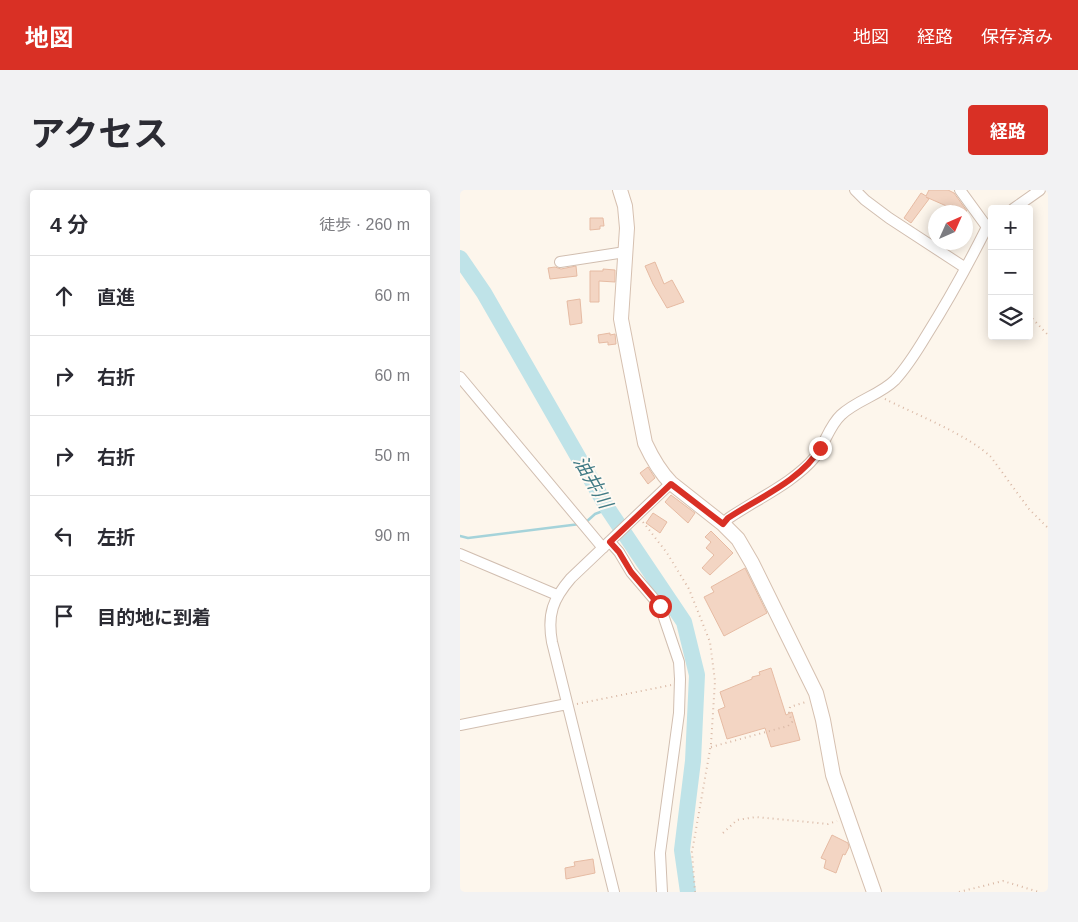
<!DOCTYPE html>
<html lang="ja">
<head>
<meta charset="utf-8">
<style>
	body { margin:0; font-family:Helvetica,"Noto Sans JP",sans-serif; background:#f2f2f3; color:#2b2b33 }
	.controls { position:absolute; right:15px; top:15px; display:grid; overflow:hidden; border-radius:5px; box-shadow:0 2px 12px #0003 }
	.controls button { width:45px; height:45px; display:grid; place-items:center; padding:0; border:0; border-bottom:1px solid #e1e1e2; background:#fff; color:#2b2b33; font:25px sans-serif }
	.compass { position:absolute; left:468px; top:15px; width:45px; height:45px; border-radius:50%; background:#fff; box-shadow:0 2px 12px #0003; rotate:45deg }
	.stop { position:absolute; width:15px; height:15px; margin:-11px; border:4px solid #d93025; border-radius:50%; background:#fff }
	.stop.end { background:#d93025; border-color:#fff; box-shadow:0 1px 5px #0008 }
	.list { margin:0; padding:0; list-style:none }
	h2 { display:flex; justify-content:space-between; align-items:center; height:65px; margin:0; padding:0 20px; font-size:21px }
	h2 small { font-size:16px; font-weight:400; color:#7c7c81 }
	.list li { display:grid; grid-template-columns:32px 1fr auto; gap:15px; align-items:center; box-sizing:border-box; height:80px; padding:0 20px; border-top:1px solid #e1e1e2 }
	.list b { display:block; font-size:19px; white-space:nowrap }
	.list em { font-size:16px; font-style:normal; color:#7c7c81 }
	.icon { flex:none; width:28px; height:28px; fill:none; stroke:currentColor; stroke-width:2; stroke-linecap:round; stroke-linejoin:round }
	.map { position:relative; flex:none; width:588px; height:702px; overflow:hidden; border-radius:5px }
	header { display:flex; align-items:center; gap:30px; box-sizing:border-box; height:70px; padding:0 25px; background:#d93025; color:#fff }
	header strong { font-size:24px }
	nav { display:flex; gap:28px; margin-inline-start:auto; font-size:18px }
	.intro { display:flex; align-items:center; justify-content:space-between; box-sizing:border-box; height:120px; padding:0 30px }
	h1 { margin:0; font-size:35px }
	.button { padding:12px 22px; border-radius:5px; background:#d93025; color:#fff; font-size:18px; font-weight:700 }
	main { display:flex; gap:30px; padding:0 30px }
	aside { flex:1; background:#fff; border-radius:5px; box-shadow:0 2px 12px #0003 }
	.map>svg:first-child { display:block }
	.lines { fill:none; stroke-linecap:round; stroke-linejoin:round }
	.stream { stroke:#a5d3da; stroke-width:2.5 }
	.river { stroke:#bfe3e8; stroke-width:16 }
	.building { fill:#f3d5c3; stroke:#e6bba3 }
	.street-casing { stroke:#d1beb0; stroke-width:12 }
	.secondary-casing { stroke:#d6c0b0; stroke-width:16 }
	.path { stroke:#d9b8a5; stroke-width:2; stroke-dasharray:1 4; stroke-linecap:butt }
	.street { stroke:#fff; stroke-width:10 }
	.secondary { stroke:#fff; stroke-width:14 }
	.route { stroke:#d93025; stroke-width:6 }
	.labels { text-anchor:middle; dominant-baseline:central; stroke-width:4; stroke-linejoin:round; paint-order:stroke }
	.water-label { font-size:19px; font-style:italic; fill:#437c86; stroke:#fffaf3 }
</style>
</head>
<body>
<header>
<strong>地図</strong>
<nav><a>地図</a><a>経路</a><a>保存済み</a></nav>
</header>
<div class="intro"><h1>アクセス</h1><a class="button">経路</a></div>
<main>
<aside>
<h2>4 分<small>徒歩 · 260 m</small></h2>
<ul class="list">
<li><svg class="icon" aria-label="ahead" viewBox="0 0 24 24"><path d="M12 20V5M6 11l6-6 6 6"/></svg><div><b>直進</b></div><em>60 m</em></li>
<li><svg class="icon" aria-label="right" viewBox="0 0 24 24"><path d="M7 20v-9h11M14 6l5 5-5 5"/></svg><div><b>右折</b></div><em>60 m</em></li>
<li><svg class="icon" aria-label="right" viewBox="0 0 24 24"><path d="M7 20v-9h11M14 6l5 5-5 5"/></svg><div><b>右折</b></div><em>50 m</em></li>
<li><svg class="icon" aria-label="left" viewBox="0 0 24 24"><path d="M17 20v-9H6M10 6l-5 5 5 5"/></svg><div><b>左折</b></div><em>90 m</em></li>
<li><svg class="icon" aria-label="arrive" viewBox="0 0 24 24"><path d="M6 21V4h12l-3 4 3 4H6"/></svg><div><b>目的地に到着</b></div></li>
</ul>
</aside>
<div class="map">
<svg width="588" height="702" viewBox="0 0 588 702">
	<rect width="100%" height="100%" fill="#fdf6ec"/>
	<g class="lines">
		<path class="stream" d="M 125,333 L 135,324 L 148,319
			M 0,346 L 8,348 L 120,334"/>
		<path class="river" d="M 0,68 L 24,103 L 148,319 L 224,432 L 237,485 L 233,571 L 222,660 L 228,702"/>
	</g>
	<path class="building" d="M 469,0 L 488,0 L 494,3 L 507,21 L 505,22 L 502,22 L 492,15 L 491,18 L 466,7 L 469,9 L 451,33 L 444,28 L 461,3 L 466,6 Z
		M 130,28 L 143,28 L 144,36 L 140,36 L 140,39 L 130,40 Z
		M 195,72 L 204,94 L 212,90 L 224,112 L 207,118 L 193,94 L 185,76 Z
		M 116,76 L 117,86 L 90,89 L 88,78 L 95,77 L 101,79 Z
		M 143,79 L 155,80 L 155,92 L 139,91 L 139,112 L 130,112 L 130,81 L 143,81 Z
		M 120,109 L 122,133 L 110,135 L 107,111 Z
		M 150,143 L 150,145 L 155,144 L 156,154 L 148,155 L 148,152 L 139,153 L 138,145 Z
		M 188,277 L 195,288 L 188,294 L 180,283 Z
		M 211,305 L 235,323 L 228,333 L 205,312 Z
		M 193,323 L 207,332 L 200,343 L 186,333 Z
		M 251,341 L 273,363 L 250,385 L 242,378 L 254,365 L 246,358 L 251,352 L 245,347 Z
		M 285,378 L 307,423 L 264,446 L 244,407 L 254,402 L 251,397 Z
		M 311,478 L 326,525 L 332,522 L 340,550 L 311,557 L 305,538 L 267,549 L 258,520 L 265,517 L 260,502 L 292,489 L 292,487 L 300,485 L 299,482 Z
		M 372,645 L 388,653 L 389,657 L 385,665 L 383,664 L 376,683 L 364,678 L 366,670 L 361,668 Z
		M 133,669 L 135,683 L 106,689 L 105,678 L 115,676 L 114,672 Z"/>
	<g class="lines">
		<g class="street-casing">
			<path id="street" d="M 395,0 L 405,10 L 429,28 L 504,77
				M 500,0 L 527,37
				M 553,19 L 580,0
				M 100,72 L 165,62
				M 0,187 L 143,358
				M 263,334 L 269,328 C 295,310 335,292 355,267 C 365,254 369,236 381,225 C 397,210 420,205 435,190 C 447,177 457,161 466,146 C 488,111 508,75 527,37 L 532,33
				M 150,352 L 159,362 L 171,382 L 200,416 L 219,472 L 220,489 L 219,523 L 200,663 L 202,702
				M 0,364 L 97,405
				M 0,535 L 107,514
				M 154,702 L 92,452 C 87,424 93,409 111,388 L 211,293"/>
		</g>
		<g class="secondary-casing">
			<path id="secondary" d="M 160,0 L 165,16 L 167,38 L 161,129 L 185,253 C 192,268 199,281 211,293 L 263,334 L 278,349 L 292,373 L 356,503 L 363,530 L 373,585 L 414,702"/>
		</g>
		<path class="path" d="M 569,125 L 588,145
			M 425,209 C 455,224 508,245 531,267 L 569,319 L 588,338
			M 183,332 L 207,363 L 229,399 L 250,452 L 255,491 L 251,554 L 232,662 L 235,702
			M 117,514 L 211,495
			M 251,557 L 328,536 L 332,532 L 329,522 L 330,517 L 346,512
			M 263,643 L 277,630 L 296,627 L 368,634 L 377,631
			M 499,702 L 543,691 L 579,702"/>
		<use href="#street" class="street"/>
		<use href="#secondary" class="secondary"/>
	</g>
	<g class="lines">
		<path class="route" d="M 200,416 L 171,382 L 159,362 L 150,352 L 211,294 L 263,334 L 268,328 C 297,309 343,289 360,258"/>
	</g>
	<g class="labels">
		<g class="water-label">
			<text transform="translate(133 292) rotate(60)">油井川</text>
		</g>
	</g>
</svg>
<div class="controls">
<button>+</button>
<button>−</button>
<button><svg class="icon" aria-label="layers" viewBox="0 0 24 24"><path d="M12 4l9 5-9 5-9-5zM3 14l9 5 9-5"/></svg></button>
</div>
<svg class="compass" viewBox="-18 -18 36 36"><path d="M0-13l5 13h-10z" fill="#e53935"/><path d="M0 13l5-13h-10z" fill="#7c7c81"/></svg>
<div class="stop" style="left:200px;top:416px"></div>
<div class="stop end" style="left:360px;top:258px"></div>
</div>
</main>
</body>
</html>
